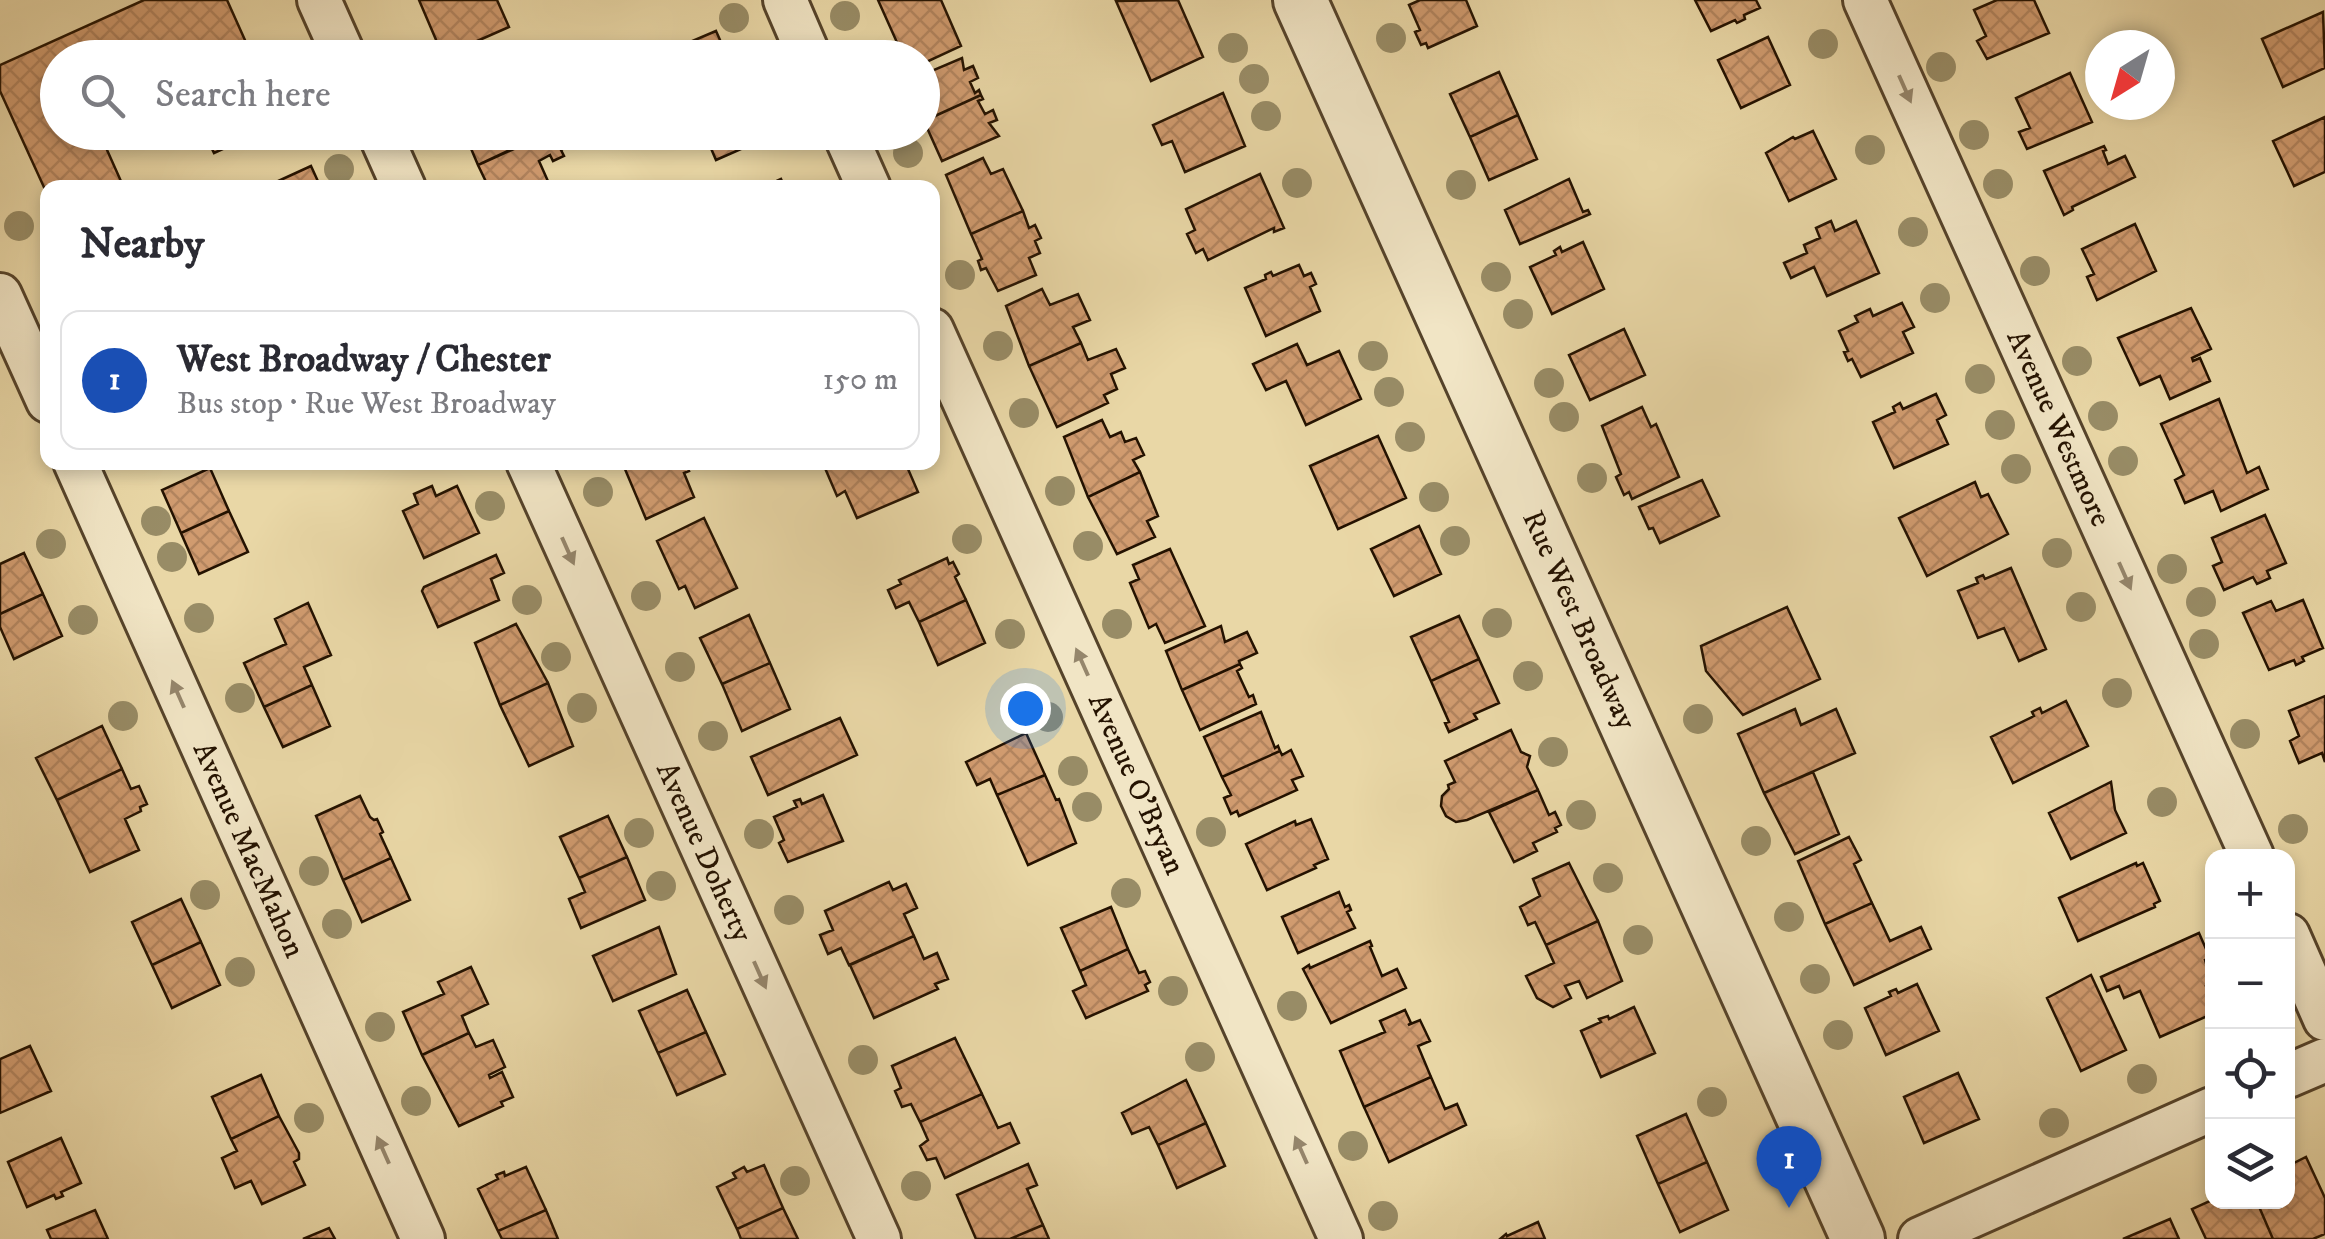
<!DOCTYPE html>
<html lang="en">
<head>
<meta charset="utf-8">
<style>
	body { margin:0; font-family:"IM FELL DW Pica",serif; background:#f7f7f7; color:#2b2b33 }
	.controls { position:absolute; right:30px; bottom:30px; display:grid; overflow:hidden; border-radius:20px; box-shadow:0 5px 15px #0003 }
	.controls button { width:90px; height:90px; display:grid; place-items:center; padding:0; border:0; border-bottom:2px solid #e1e1e2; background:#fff; color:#2b2b33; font:50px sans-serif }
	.compass { position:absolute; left:2085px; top:30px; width:90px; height:90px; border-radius:50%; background:#fff; box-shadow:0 5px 15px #0003; rotate:217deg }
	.you { position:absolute; left:1025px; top:708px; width:35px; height:35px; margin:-25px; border:8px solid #fff; border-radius:50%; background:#1a73e8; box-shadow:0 0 0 15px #1a73e833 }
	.badge { display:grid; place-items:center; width:65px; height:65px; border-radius:50%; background:#0f766e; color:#fff; font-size:32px; font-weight:700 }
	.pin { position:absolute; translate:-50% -82px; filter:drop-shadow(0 2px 5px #0008) }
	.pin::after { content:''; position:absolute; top:52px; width:35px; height:30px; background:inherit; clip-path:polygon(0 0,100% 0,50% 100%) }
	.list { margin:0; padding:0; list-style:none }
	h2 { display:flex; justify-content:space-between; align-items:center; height:130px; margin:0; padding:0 40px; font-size:42px }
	h2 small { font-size:32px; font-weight:400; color:#7c7c81 }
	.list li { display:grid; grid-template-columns:65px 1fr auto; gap:30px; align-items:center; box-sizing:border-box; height:140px; margin:0 20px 20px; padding:0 20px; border:2px solid #e1e1e2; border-radius:20px }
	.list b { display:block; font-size:38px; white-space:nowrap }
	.list p { margin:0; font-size:32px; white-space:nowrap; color:#7c7c81 }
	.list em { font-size:32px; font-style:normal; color:#7c7c81 }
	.icon { flex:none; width:55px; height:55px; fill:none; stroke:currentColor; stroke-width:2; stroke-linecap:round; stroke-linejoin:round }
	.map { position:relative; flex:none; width:2325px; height:1239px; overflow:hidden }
	.search { position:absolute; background:#fff; box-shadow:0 5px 15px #0003; left:40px; top:40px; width:900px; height:110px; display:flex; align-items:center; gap:25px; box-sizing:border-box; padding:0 35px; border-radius:55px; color:#7c7c81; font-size:38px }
	.panel { position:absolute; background:#fff; box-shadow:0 5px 15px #0003; left:40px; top:180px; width:900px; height:290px; border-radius:20px }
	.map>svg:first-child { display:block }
	.building { fill:url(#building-cross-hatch); stroke:#241200; stroke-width:2.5 }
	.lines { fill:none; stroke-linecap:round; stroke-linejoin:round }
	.minor-casing { stroke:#55432a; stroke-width:48 }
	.tertiary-casing { stroke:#55432a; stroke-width:58 }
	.minor { stroke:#f1e5c5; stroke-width:42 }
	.tertiary { stroke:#f1e5c5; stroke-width:52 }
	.tree { fill:#988c66 }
	.oneway { fill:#95866c }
	.labels { text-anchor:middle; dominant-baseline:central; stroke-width:10; stroke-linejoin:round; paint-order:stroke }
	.street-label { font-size:30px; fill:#241200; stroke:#f1e5c5 }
</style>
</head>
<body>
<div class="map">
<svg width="2325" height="1239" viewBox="0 0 2325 1239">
	<defs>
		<pattern id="building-cross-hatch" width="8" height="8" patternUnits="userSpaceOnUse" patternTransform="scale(2.5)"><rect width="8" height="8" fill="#d09b6f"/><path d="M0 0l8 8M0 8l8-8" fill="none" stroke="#b2845e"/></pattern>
	</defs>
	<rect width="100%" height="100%" fill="#e9d7a6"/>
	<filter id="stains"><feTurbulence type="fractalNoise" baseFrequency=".002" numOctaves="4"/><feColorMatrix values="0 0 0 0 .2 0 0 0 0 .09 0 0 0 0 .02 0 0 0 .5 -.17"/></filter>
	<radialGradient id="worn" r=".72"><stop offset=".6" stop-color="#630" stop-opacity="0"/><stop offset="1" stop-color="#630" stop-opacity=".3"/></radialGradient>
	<path class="building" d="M 144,0 L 227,0 L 253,58 L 58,58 L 58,132 L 99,132 L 124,188 L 48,188 L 48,196 L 0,91 L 0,65 Z
		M 419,0 L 497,0 L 509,27 L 443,56 Z
		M 878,0 L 941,0 L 961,46 L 922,64 L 922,58 L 904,58 Z
		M 1178,0 L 1203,57 L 1151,81 L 1116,1 Z
		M 1420,0 L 1466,0 L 1477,26 L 1428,48 L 1426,43 L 1421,45 L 1415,32 L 1420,30 L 1409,5 Z
		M 1695,0 L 1756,0 L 1760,8 L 1744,15 L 1745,19 L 1737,23 L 1735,20 L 1711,31 Z
		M 1997,0 L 2034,0 L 2049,33 L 1987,59 L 1977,41 L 1986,36 L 1974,10 Z
		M 2323,12 L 2325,68 L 2283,87 L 2262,39 Z
		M 716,31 L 728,58 L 651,58 L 649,52 L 665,44 L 669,51 Z
		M 1768,37 L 1790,85 L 1741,108 L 1718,60 Z
		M 962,58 L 964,70 L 973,66 L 978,78 L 970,82 L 975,93 L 979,90 L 981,95 L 924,121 L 922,75 Z
		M 1499,72 L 1518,115 L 1470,137 L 1450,94 Z
		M 2070,73 L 2092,122 L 2027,149 L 2019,132 L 2030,128 L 2016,98 Z
		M 1223,93 L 1245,146 L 1185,172 L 1172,141 L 1162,145 L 1153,125 Z
		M 981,95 L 983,99 L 978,101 L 985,114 L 993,110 L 997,120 L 989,123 L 999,136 L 942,161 L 924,121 Z
		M 1518,115 L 1537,159 L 1489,180 L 1470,137 Z
		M 2325,117 L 2325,172 L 2294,186 L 2273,141 Z
		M 1813,131 L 1836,179 L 1789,201 L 1766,153 L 1793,137 L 1795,139 Z
		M 204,132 L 260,132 L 214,153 Z
		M 464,132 L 545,132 L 546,133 L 478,165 Z
		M 552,132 L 559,132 L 567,147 L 561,150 L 564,156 L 553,161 L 550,155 L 539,161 L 551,188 L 489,188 L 478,165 Z
		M 704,132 L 761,132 L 764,139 L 716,160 Z
		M 2104,146 L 2106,150 L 2103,151 L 2108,164 L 2125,156 L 2135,177 L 2072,207 L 2073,210 L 2064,215 L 2044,171 Z
		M 983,158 L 991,174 L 1003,169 L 1023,211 L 971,234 L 946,175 Z
		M 311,166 L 321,188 L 263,188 Z
		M 1260,174 L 1284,228 L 1274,232 L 1274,228 L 1208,260 L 1203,249 L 1196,253 L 1187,234 L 1195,230 L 1186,209 Z
		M 781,179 L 785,188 L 761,188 Z
		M 1569,179 L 1583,212 L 1588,210 L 1590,214 L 1520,244 L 1505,210 Z
		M 1023,211 L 1029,228 L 1035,225 L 1041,238 L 1035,241 L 1040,253 L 1029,258 L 1036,275 L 998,291 L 986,268 L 981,270 L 978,261 L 982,259 L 971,234 Z
		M 1831,221 L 1835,231 L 1856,221 L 1879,273 L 1827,296 L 1814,267 L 1791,278 L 1784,263 L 1807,253 L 1804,245 L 1820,238 L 1816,228 Z
		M 2135,224 L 2156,271 L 2097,300 L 2087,277 L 2094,274 L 2082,249 Z
		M 1583,242 L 1604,289 L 1552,314 L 1530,267 L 1556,255 L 1554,251 L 1560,247 L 1562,252 Z
		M 1299,265 L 1304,276 L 1311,273 L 1316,284 L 1310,287 L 1320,311 L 1266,336 L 1245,288 L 1266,279 L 1265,275 L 1271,272 L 1273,276 Z
		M 1042,289 L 1050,305 L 1078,294 L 1090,320 L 1073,327 L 1081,343 L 1029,366 L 1006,306 Z
		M 1902,303 L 1914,327 L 1903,332 L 1913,353 L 1861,377 L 1852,359 L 1848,361 L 1844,352 L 1848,351 L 1839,331 L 1858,322 L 1855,316 L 1870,309 L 1873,316 Z
		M 2191,308 L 2211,349 L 2192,358 L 2193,361 L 2200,358 L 2210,381 L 2170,399 L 2160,376 L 2140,385 L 2118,338 Z
		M 1624,329 L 1645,375 L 1590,400 L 1569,355 Z
		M 1081,343 L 1088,360 L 1116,349 L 1125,368 L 1111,374 L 1117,389 L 1104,395 L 1108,403 L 1057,427 L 1029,366 Z
		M 1297,344 L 1307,365 L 1339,351 L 1361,399 L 1306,425 L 1286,381 L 1266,390 L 1253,364 Z
		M 1936,394 L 1946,415 L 1937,420 L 1948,444 L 1894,468 L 1873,422 L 1895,412 L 1893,407 L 1900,403 L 1903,409 Z
		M 2219,399 L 2247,473 L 2259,467 L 2268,489 L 2221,511 L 2213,491 L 2185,503 L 2175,480 L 2184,475 L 2161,424 Z
		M 1642,407 L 1651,427 L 1656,424 L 1679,477 L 1632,499 L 1629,492 L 1624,495 L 1616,477 L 1621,474 L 1602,426 Z
		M 1102,420 L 1110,437 L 1121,432 L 1125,442 L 1136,438 L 1144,455 L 1133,460 L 1140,472 L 1088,497 L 1064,437 Z
		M 1378,436 L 1406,498 L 1338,529 L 1310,466 Z
		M 622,462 L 685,462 L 689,471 L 684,473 L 694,497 L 646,519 Z
		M 837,462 L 905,462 L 918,492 L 857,518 L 845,491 L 837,496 L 825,468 Z
		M 210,468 L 229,511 L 181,533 L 162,490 Z
		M 1140,472 L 1158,516 L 1147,521 L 1155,537 L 1117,554 L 1088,497 Z
		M 1702,480 L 1719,516 L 1660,543 L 1653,528 L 1649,529 L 1639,507 Z
		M 1975,482 L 1981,497 L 1988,494 L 2008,534 L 1927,576 L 1899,518 Z
		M 432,486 L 436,496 L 457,486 L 479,533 L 424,558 L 403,511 L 418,504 L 414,494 Z
		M 229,511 L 248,552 L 199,574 L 181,533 Z
		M 2265,515 L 2286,563 L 2267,571 L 2270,578 L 2257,584 L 2253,577 L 2224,590 L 2213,566 L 2222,562 L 2212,538 Z
		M 704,518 L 737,588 L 695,608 L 685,586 L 679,589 L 657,541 Z
		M 1419,526 L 1441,574 L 1394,596 L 1371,549 Z
		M 1170,549 L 1205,626 L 1165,643 L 1156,624 L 1149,628 L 1130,583 L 1139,579 L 1133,565 Z
		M 24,553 L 43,594 L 0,614 L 0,564 Z
		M 496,555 L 504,573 L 491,579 L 499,600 L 438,627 L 422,591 L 424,587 Z
		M 947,558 L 949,564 L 953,562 L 959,574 L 955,577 L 966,600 L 919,622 L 909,602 L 896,608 L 888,590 L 901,584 L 899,580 Z
		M 2011,568 L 2046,649 L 2019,661 L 2004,628 L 1978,638 L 1958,591 L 1978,583 L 1976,578 L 1983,575 L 1985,579 Z
		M 43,594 L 62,636 L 14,659 L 0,627 L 0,614 Z
		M 966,600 L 985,643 L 938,665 L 919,622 Z
		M 2303,600 L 2323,648 L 2302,657 L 2304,661 L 2296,665 L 2294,660 L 2269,670 L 2243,613 L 2271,601 L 2276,611 Z
		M 308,603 L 331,655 L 304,667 L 312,685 L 264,707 L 244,663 L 286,644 L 275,619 Z
		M 1787,607 L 1820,679 L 1743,715 L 1706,671 L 1701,646 Z
		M 749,615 L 770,663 L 722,684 L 700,638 Z
		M 1459,616 L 1479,659 L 1431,681 L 1411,637 Z
		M 516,624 L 548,683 L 500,705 L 475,643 Z
		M 1221,626 L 1225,642 L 1247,632 L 1257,653 L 1239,661 L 1240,664 L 1182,690 L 1166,651 Z
		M 1479,659 L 1499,703 L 1474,714 L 1477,719 L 1449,732 L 1445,723 L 1449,722 L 1431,681 Z
		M 770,663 L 790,709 L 742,731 L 722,684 Z
		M 1240,664 L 1242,668 L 1237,671 L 1249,697 L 1253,695 L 1256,704 L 1200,730 L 1182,690 Z
		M 548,683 L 573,746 L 529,766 L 500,705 Z
		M 312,685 L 330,726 L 283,747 L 264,707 Z
		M 2325,696 L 2325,762 L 2322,753 L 2299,763 L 2290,741 L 2299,736 L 2289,711 Z
		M 2066,701 L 2088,746 L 2013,783 L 1991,737 L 2034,716 L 2032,712 L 2040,708 L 2042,713 Z
		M 1795,709 L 1801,725 L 1836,709 L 1855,753 L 1764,793 L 1738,734 Z
		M 1261,712 L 1275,748 L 1278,746 L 1280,751 L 1222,777 L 1204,737 Z
		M 840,718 L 857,755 L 768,795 L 751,757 Z
		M 102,726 L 122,769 L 57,800 L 36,758 Z
		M 1511,730 L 1521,752 L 1530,756 L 1527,767 L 1538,790 L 1467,820 L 1456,822 L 1446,816 L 1441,806 L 1442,796 L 1449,789 L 1448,785 L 1455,782 L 1445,761 Z
		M 1026,733 L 1045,775 L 997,795 L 990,779 L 977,785 L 966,762 Z
		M 1291,750 L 1303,776 L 1292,780 L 1297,790 L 1239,816 L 1237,811 L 1231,814 L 1224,798 L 1231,795 L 1222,777 L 1280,751 L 1282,755 Z
		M 122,769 L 131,789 L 139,786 L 147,804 L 140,807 L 141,811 L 125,819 L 139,850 L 90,872 L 57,800 Z
		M 1813,772 L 1839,834 L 1795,854 L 1764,793 Z
		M 1045,775 L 1056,800 L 1059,799 L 1076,843 L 1028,865 L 997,795 Z
		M 2111,782 L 2115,810 L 2126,833 L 2071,859 L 2049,813 Z
		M 1538,790 L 1549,815 L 1555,812 L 1561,825 L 1555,828 L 1557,832 L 1533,843 L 1537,851 L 1514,862 L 1489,812 Z
		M 823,795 L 843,841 L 788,862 L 779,843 L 784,840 L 774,817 L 797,807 L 794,801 L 800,799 L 802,804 Z
		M 360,796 L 370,817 L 374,820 L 377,819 L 383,832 L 380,834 L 391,858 L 343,880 L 316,816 Z
		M 608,816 L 627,857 L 579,878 L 560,837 Z
		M 1311,819 L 1328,859 L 1314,865 L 1316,868 L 1267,890 L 1246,844 L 1295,821 L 1296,825 Z
		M 1849,837 L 1861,860 L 1854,864 L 1872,903 L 1825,924 L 1798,861 Z
		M 627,857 L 645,900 L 581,928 L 569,899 L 585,892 L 579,878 Z
		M 391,858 L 410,900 L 362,922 L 343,880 Z
		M 1569,863 L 1598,921 L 1546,945 L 1535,922 L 1528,925 L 1520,907 L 1540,896 L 1533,879 Z
		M 2136,863 L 2137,866 L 2143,863 L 2160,901 L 2154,904 L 2155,907 L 2078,941 L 2059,898 Z
		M 889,882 L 893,890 L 906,884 L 917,908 L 904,914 L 914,936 L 849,965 L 841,948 L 828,954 L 820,935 L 833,930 L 825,911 Z
		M 1339,892 L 1345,907 L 1349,905 L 1351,910 L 1347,912 L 1355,928 L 1298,953 L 1282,917 Z
		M 181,899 L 201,942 L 152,965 L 132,922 Z
		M 1872,903 L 1890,941 L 1921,927 L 1931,949 L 1854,985 L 1825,924 Z
		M 1111,907 L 1128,949 L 1080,971 L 1061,928 Z
		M 1598,921 L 1622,981 L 1587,998 L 1579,981 L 1565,986 L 1571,998 L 1553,1007 L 1537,998 L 1526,976 L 1554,963 L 1546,945 Z
		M 659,927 L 676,974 L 613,1001 L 593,956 Z
		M 2199,933 L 2210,958 L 2205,960 L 2212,983 L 2206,986 L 2212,1001 L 2212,1014 L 2160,1037 L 2140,991 L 2124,998 L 2119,986 L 2107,991 L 2101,977 Z
		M 914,936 L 924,959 L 937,953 L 948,979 L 935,984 L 938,989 L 874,1018 L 850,965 Z
		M 1370,941 L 1372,946 L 1370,947 L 1382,976 L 1397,969 L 1406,988 L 1331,1023 L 1303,969 L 1309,965 L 1310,968 Z
		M 201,942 L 220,985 L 172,1008 L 152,965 Z
		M 1128,949 L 1139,973 L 1145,971 L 1150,982 L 1145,985 L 1148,991 L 1086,1018 L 1073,991 L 1086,985 L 1080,971 Z
		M 471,967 L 488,1004 L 462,1016 L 469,1033 L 422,1055 L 403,1012 L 444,994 L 438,982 Z
		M 2091,975 L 2126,1050 L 2081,1071 L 2047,998 Z
		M 1917,984 L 1939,1031 L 1886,1055 L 1865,1008 L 1891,996 L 1889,992 L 1896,989 L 1898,993 Z
		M 687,990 L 706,1032 L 658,1053 L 639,1011 Z
		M 1634,1007 L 1655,1053 L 1601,1077 L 1581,1031 L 1601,1022 L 1599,1019 L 1608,1016 L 1609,1019 Z
		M 1405,1010 L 1411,1023 L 1408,1025 L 1420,1020 L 1430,1041 L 1418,1046 L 1431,1077 L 1364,1107 L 1340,1051 L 1385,1032 L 1380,1021 Z
		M 706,1032 L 725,1074 L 677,1095 L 658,1053 Z
		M 469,1033 L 476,1047 L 493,1040 L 505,1067 L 489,1075 L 490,1078 L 502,1072 L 513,1097 L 501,1102 L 503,1106 L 459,1126 L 422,1055 Z
		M 955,1038 L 982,1094 L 920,1122 L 911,1104 L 902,1107 L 895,1091 L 901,1088 L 892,1066 Z
		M 30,1046 L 51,1091 L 0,1113 L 0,1059 Z
		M 1958,1073 L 1979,1119 L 1924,1143 L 1904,1097 Z
		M 261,1075 L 279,1116 L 231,1139 L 212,1097 Z
		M 1431,1077 L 1445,1109 L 1457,1104 L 1466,1125 L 1389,1162 L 1364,1107 Z
		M 1186,1080 L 1206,1123 L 1158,1145 L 1149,1127 L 1132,1134 L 1122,1113 Z
		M 982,1094 L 998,1128 L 1010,1123 L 1019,1143 L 945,1178 L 936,1158 L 927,1160 L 920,1146 L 928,1140 L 920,1122 Z
		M 1686,1114 L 1707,1162 L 1658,1184 L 1637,1136 Z
		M 279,1116 L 299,1153 L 299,1159 L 294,1162 L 305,1185 L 262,1204 L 251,1181 L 235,1188 L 222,1158 L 237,1151 L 231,1139 Z
		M 1206,1123 L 1225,1166 L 1177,1188 L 1158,1145 Z
		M 61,1138 L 81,1183 L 61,1192 L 63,1196 L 56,1199 L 54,1195 L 27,1207 L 8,1162 Z
		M 2306,1157 L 2325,1198 L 2325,1234 L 2313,1239 L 2273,1239 L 2257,1202 L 2288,1202 L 2288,1166 Z
		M 1707,1162 L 1728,1210 L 1680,1232 L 1658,1184 Z
		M 1028,1164 L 1037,1185 L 1027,1189 L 1043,1225 L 1010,1239 L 976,1239 L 957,1195 Z
		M 764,1165 L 783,1208 L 737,1229 L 717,1187 L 736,1178 L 733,1173 L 744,1167 L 747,1172 Z
		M 526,1167 L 546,1210 L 498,1231 L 478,1189 L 498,1179 L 496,1175 L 504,1172 L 505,1176 Z
		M 2212,1200 L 2257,1202 L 2273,1239 L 2206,1239 L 2192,1209 Z
		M 783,1208 L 798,1239 L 741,1239 L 737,1229 Z
		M 95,1210 L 108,1239 L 51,1239 L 47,1230 Z
		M 546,1210 L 558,1239 L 502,1239 L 498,1231 Z
		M 2170,1219 L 2179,1239 L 2123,1239 Z
		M 1538,1222 L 1545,1239 L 1500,1239 L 1506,1234 L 1507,1236 Z
		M 1043,1225 L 1049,1239 L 1010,1239 Z
		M 329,1228 L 335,1239 L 303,1239 Z"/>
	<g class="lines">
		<g class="minor-casing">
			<g id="minor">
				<path d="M 319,0 L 345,58"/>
				<path d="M 785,0 L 810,58"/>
				<path id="s1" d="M 1865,0 L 2252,856"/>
				<path d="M 379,132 L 404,188"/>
				<path d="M 844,132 L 869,188"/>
				<path d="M 0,295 L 48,401"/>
				<path id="s2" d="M 932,330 L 1341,1239"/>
				<path id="s3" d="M 75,462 L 423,1239"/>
				<path id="s4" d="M 528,462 L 879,1239"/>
				<path d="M 2288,935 L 2325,1019"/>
				<path d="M 2288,1076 L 2325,1060"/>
				<path d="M 1920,1239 L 2212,1109"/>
			</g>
		</g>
		<g class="tertiary-casing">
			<g id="tertiary">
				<path id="s5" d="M 1300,0 L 1858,1239"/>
			</g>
		</g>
		<use href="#minor" class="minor"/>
		<use href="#tertiary" class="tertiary"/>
	</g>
	<g class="tree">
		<circle cx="845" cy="16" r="15"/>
		<circle cx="734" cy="18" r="15"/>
		<circle cx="1391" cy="38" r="15"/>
		<circle cx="1823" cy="44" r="15"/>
		<circle cx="1233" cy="48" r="15"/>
		<circle cx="1941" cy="67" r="15"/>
		<circle cx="1254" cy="79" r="15"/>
		<circle cx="1266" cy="116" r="15"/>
		<circle cx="1974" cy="135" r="15"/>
		<circle cx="1870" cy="150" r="15"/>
		<circle cx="908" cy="153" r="15"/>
		<circle cx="339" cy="169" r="15"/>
		<circle cx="1297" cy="183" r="15"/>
		<circle cx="1998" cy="184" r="15"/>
		<circle cx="1461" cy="185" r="15"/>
		<circle cx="19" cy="226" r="15"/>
		<circle cx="1913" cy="232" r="15"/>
		<circle cx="2035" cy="271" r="15"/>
		<circle cx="960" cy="275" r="15"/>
		<circle cx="1496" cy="277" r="15"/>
		<circle cx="1935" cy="298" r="15"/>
		<circle cx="1518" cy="314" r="15"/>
		<circle cx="998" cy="346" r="15"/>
		<circle cx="1373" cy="356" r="15"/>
		<circle cx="2077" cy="361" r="15"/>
		<circle cx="1980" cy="379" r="15"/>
		<circle cx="1549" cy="383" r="15"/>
		<circle cx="1389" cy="392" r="15"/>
		<circle cx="1024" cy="413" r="15"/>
		<circle cx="2103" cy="416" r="15"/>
		<circle cx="1564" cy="417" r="15"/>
		<circle cx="2000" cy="425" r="15"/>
		<circle cx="1410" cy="437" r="15"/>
		<circle cx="2123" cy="461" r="15"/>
		<circle cx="2016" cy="469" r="15"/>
		<circle cx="1592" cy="478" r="15"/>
		<circle cx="1060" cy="491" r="15"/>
		<circle cx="598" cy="492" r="15"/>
		<circle cx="1434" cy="497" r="15"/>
		<circle cx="490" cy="506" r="15"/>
		<circle cx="156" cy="521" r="15"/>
		<circle cx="967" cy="539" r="15"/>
		<circle cx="1455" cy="541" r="15"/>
		<circle cx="51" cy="544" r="15"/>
		<circle cx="1088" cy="546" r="15"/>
		<circle cx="2057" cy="553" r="15"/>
		<circle cx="172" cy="557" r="15"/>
		<circle cx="2172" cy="569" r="15"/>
		<circle cx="646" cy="596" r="15"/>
		<circle cx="527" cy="600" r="15"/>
		<circle cx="2201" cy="602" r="15"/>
		<circle cx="2081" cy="607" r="15"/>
		<circle cx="199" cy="618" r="15"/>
		<circle cx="83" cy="620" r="15"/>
		<circle cx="1497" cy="623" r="15"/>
		<circle cx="1117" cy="624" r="15"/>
		<circle cx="1010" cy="634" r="15"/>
		<circle cx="2204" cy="644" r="15"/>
		<circle cx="556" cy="657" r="15"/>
		<circle cx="680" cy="667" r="15"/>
		<circle cx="1528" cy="676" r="15"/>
		<circle cx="2117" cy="693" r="15"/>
		<circle cx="240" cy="698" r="15"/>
		<circle cx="582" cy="708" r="15"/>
		<circle cx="123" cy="716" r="15"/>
		<circle cx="1048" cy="717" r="15"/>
		<circle cx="1698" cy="719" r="15"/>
		<circle cx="2245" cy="734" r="15"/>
		<circle cx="713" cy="736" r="15"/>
		<circle cx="1553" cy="752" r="15"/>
		<circle cx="1073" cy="771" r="15"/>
		<circle cx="2162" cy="802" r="15"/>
		<circle cx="1087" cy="807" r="15"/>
		<circle cx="1581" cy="815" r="15"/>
		<circle cx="2293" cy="829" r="15"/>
		<circle cx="1211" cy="832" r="15"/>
		<circle cx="639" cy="833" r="15"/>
		<circle cx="759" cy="834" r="15"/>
		<circle cx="1756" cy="841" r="15"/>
		<circle cx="314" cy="871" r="15"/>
		<circle cx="1608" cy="878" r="15"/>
		<circle cx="661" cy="886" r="15"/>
		<circle cx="1126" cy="893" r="15"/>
		<circle cx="205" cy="895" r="15"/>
		<circle cx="789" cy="910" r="15"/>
		<circle cx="1789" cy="917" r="15"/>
		<circle cx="337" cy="924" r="15"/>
		<circle cx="1638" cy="940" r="15"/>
		<circle cx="240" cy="972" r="15"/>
		<circle cx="1815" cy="979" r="15"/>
		<circle cx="1173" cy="991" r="15"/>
		<circle cx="1292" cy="1006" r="15"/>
		<circle cx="380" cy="1027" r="15"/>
		<circle cx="1838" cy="1035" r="15"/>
		<circle cx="1200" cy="1057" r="15"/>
		<circle cx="863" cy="1060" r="15"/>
		<circle cx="2142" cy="1079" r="15"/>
		<circle cx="416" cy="1101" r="15"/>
		<circle cx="1712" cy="1102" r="15"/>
		<circle cx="309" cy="1118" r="15"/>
		<circle cx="2054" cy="1123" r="15"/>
		<circle cx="1353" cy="1146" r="15"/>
		<circle cx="795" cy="1181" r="15"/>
		<circle cx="916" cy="1186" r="15"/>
		<circle cx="1383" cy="1216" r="15"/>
	</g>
	<defs><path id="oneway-solid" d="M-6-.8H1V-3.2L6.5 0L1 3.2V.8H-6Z" transform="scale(2.5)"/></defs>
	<g class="oneway">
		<use href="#oneway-solid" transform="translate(1905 89) rotate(66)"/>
		<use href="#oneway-solid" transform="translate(568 551) rotate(66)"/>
		<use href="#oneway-solid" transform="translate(2125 576) rotate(66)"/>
		<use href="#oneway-solid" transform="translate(1082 662) rotate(-114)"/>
		<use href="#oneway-solid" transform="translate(178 694) rotate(-114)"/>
		<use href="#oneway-solid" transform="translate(760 975) rotate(66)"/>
		<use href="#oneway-solid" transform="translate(383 1150) rotate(-114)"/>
		<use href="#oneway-solid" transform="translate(1301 1150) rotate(-114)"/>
	</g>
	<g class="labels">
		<g class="street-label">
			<text stroke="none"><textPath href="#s1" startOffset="470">Avenue Westmore</textPath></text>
			<text stroke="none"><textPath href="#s5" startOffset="680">Rue West Broadway</textPath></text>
			<text stroke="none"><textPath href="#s2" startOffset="498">Avenue O'Bryan</textPath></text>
			<text stroke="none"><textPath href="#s3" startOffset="425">Avenue MacMahon</textPath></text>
			<text stroke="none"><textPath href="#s4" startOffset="428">Avenue Doherty</textPath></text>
		</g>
	</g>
	<rect width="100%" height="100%" filter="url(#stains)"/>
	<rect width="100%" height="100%" fill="url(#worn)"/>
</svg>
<div class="controls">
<button>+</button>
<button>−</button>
<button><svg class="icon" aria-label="locate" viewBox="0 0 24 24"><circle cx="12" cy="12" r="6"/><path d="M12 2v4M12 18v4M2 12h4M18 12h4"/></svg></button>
<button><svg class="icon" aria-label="layers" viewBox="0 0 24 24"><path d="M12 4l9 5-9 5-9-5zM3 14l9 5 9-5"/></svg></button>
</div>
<svg class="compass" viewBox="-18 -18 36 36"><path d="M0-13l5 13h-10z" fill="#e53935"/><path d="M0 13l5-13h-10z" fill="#7c7c81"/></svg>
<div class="you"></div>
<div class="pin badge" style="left:1789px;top:1208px;background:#1a4fb4">1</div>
<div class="search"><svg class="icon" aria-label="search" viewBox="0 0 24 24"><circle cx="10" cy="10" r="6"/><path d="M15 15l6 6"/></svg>Search here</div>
<section class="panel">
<h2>Nearby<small></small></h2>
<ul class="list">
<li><span class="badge" style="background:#1a4fb4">1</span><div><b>West Broadway / Chester</b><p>Bus stop · Rue West Broadway</p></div><em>150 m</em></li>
</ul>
</section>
</div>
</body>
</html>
